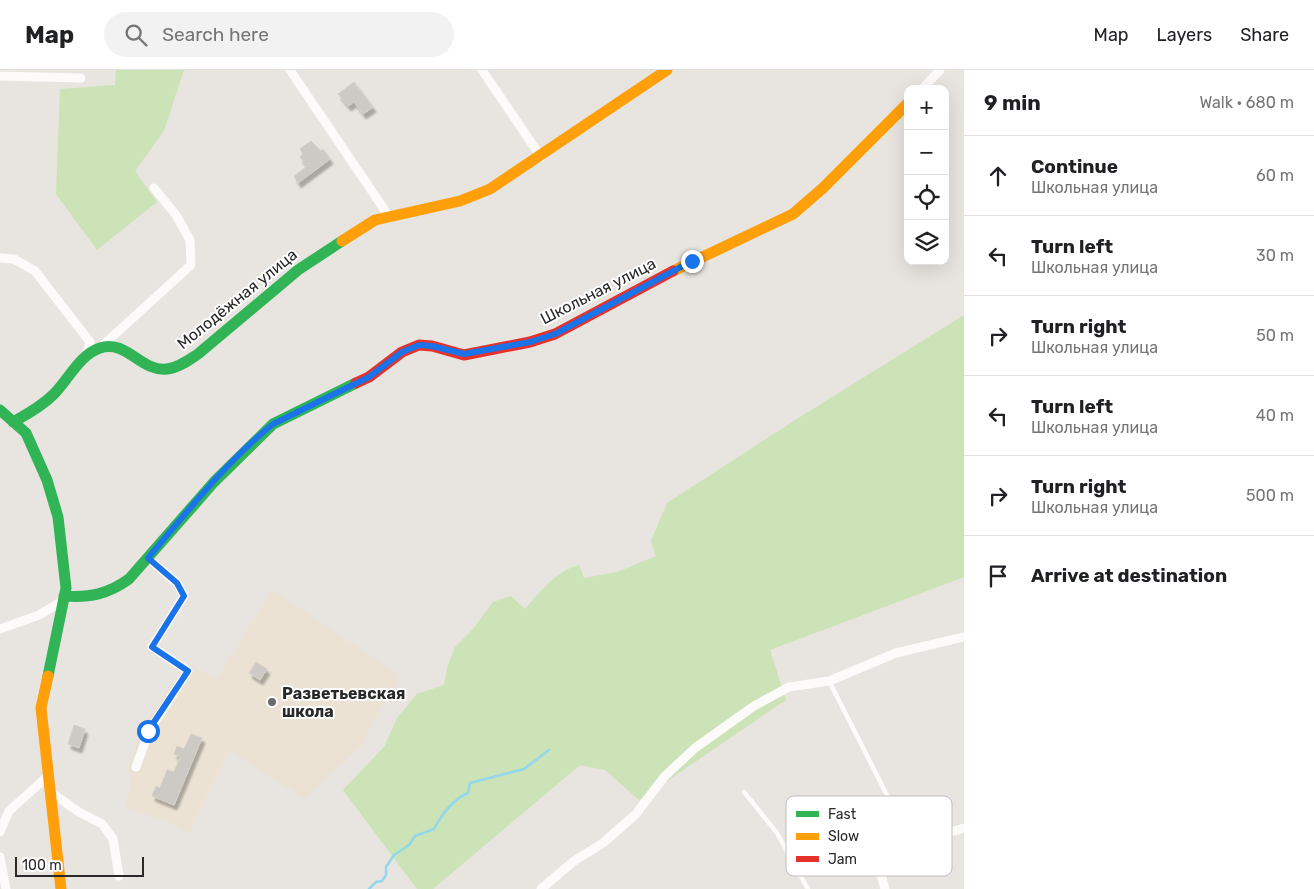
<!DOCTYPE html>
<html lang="en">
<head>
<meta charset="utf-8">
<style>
	body { margin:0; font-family:Rubik,sans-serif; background:#f2f2f2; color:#202124 }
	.controls { position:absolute; right:15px; top:15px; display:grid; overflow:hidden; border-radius:10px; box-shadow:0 5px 20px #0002 }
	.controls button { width:45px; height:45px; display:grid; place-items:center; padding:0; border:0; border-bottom:1px solid #e0e0e0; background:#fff; color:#202124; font:25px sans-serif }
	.scale { position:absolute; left:15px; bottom:12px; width:129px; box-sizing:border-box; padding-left:5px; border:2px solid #292929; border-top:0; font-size:14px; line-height:18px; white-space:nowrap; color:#292929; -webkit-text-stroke:4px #fff; paint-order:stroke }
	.stop { position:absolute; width:15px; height:15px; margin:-11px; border:4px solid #1a73e8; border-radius:50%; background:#fff }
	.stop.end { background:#1a73e8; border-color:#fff; box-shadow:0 1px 5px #0008 }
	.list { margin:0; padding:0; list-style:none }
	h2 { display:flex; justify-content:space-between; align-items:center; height:65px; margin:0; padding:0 20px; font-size:21px }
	h2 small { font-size:16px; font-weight:400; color:#757577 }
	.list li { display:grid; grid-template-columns:32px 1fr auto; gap:15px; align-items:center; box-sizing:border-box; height:80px; padding:0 20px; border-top:1px solid #e0e0e0 }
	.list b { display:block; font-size:19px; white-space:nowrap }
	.list p { margin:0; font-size:16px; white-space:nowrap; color:#757577 }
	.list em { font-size:16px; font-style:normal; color:#757577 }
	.icon { flex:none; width:28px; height:28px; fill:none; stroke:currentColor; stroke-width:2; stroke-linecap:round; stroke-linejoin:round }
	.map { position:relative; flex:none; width:964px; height:819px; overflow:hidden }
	header { display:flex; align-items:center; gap:30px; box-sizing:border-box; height:70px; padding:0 25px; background:#fff; border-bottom:1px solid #e0e0e0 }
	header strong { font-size:24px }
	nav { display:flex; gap:28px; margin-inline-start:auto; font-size:18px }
	.search { width:350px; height:45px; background:#f2f2f2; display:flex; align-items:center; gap:12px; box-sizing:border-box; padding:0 18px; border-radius:28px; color:#757577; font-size:19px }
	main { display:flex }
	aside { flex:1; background:#fff }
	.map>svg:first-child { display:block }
	.education { fill:#ebe2d3 }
	.green { fill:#cbe3b7 }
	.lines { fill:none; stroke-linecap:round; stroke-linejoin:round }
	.stream { stroke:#93d7ea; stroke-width:2.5 }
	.building { fill:#cdcac6; stroke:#d3d0cb; filter:url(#shadow) }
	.lane { stroke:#fcfbfa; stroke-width:4.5 }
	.street { stroke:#fcfbfa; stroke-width:9 }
	.fast { stroke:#30b455; stroke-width:11 }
	.slow { stroke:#ff9f0a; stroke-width:11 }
	.jam { stroke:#e5322d; stroke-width:11 }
	.route { stroke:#1a73e8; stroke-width:6 }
	.poi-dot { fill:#6c6a69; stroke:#fff; stroke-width:2 }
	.labels { text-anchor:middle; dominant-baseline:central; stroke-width:4; stroke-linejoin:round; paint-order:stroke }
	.street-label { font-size:16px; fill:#292929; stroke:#fff }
	.poi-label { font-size:16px; font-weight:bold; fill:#292929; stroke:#fff; text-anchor:start }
	.key { fill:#fff; stroke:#bfbfbf; stroke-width:1 }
	.key-label { font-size:14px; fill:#292929 }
</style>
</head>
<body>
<header>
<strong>Map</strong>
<div class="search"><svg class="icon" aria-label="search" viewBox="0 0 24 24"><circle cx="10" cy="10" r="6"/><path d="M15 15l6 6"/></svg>Search here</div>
<nav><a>Map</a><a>Layers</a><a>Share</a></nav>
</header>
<main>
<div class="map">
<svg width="964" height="819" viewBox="0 0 964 819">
	<defs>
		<filter id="shadow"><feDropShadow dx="3" dy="5" stdDeviation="1" flood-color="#0004"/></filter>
	</defs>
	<rect width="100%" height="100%" fill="#e8e4df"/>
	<path class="education" d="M 272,520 L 400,606 L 359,678 L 305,729 L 230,680 L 193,753 L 191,763 L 168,751 L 125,738 L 132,705 L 127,702 L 143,656 L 186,594 L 217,609 Z"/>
	<path class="green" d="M 116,0 L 184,0 L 164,61 L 135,101 L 157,132 L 97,180 L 56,124 L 60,19 L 115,15 Z
		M 964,245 L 964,507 L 770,580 L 786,630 L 639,730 L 605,700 L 580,695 L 433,819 L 417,819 L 343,720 L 384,677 L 397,648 L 417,624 L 444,615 L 447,598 L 455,577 L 473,559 L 493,532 L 511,526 L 525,539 C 540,522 557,500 579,495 L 584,508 L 617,502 L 656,486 L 651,471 L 667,433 L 800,347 Z"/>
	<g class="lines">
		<path class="stream" d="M 369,819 L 376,812 L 382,811 L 386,805 L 386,797 L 394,785 L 409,775 L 415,766 L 434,759 C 442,744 452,730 468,723 L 470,713 L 524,699 L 549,680"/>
	</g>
	<path class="building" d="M 354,12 L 373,37 L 363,44 L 354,32 L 348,36 L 338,24 Z
		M 311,71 L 321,81 L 323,79 L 330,89 L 298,113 L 294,106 L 307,96 L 300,87 L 303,84 L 300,79 Z
		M 256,592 L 267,599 L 260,610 L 249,603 Z
		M 74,655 L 85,659 L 79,678 L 68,674 Z
		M 191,664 L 202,668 L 174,735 L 152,726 L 156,716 L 160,718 L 167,700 L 174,702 L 180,687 L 174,684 L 177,676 L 184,679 Z"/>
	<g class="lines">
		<path class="lane" d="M 829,611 L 887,725 L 910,776
			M 744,722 L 777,763 L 808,819"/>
		<path class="street" d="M 290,0 L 390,148
			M 482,0 L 541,87
			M 0,6 L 81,8
			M 922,19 L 940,0
			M 0,188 L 14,189 L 35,201 L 90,272 L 86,287
			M 101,277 L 191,195 L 190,170 L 176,145 L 154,118
			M 0,559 L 39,545 L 63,531
			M 136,697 L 149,661 L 188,601 L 152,577 L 184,526 L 177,513 L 148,488
			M 52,723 L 79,742 L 102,754 L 113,769 L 119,806
			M 0,762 L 9,741 L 49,705
			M 0,787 L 6,819
			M 541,819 L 574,791 L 603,773 L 636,744 L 664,707 L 695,678 L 754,636 L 789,617 L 829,611 L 896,583 L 964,567
			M 885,819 C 883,810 876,796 883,788 C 891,777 948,763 964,758"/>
		<path class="fast" d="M 0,340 L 26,363 L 47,410 L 58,447 L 66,518 L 48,606
			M 13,352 C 28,344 42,336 54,324 C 69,309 79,285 100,278 C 126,269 141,302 167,299 C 178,298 189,290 198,284 L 298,200 L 342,171
			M 64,526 C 90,528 108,524 129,509 L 214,412 L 273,354 L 356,313"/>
		<path class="slow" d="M 342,171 L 375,150 L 460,131 L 490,119 L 667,0
			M 673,201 L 793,144 L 823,118 L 908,33
			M 48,606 L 41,638 L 61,819"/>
		<path class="jam" d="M 356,313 L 369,307 L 402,282 L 419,275 L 432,276 L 464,285 L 530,272 L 555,264 L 673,201"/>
	</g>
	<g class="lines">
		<path class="route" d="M 148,661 L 188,601 L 152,577 L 184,526 L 177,513 L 148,488 C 187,442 226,392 273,354 L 369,307 L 402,282 L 419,275 L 432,276 L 464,284 L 530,272 L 555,264 L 692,191"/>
	</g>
	<circle class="poi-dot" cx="272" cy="632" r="5"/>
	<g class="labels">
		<g class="street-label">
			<text transform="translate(598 221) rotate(-27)">Школьная улица</text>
			<text transform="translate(237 229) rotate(-39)">Молодёжная улица</text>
		</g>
		<g class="poi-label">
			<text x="282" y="623">Разветьевская<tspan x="282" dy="18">школа</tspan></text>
		</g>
	</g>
	<rect x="786" y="726" width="166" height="80" rx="8" class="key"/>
	<rect x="796" y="741" width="23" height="6" fill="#30b455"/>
	<rect x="796" y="763" width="23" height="7" fill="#ff9f0a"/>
	<rect x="796" y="786" width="23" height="6" fill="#e5322d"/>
	<g class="key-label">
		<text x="828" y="749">Fast</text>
		<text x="828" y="771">Slow</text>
		<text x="828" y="794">Jam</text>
	</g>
</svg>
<div class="controls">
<button>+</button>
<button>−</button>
<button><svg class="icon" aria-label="locate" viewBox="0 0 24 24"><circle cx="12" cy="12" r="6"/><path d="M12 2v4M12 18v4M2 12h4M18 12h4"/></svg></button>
<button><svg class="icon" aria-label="layers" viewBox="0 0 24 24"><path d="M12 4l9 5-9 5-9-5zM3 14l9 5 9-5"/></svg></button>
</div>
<div class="scale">100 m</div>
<div class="stop" style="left:148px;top:661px"></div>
<div class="stop end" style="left:692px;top:191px"></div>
</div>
<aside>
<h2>9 min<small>Walk · 680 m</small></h2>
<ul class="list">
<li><svg class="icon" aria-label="ahead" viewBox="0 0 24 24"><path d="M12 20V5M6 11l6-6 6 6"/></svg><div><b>Continue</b><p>Школьная улица</p></div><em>60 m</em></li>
<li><svg class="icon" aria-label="left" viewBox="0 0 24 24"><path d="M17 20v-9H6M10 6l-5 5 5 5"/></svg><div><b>Turn left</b><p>Школьная улица</p></div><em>30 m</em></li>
<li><svg class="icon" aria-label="right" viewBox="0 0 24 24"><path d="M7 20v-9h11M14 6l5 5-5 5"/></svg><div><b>Turn right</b><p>Школьная улица</p></div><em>50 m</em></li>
<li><svg class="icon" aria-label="left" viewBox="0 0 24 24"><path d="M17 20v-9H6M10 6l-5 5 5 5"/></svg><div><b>Turn left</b><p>Школьная улица</p></div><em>40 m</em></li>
<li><svg class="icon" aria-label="right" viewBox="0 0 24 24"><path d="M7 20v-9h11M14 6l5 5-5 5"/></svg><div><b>Turn right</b><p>Школьная улица</p></div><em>500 m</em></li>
<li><svg class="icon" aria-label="arrive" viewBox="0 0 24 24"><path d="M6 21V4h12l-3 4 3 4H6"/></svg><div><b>Arrive at destination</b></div></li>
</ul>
</aside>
</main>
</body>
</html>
